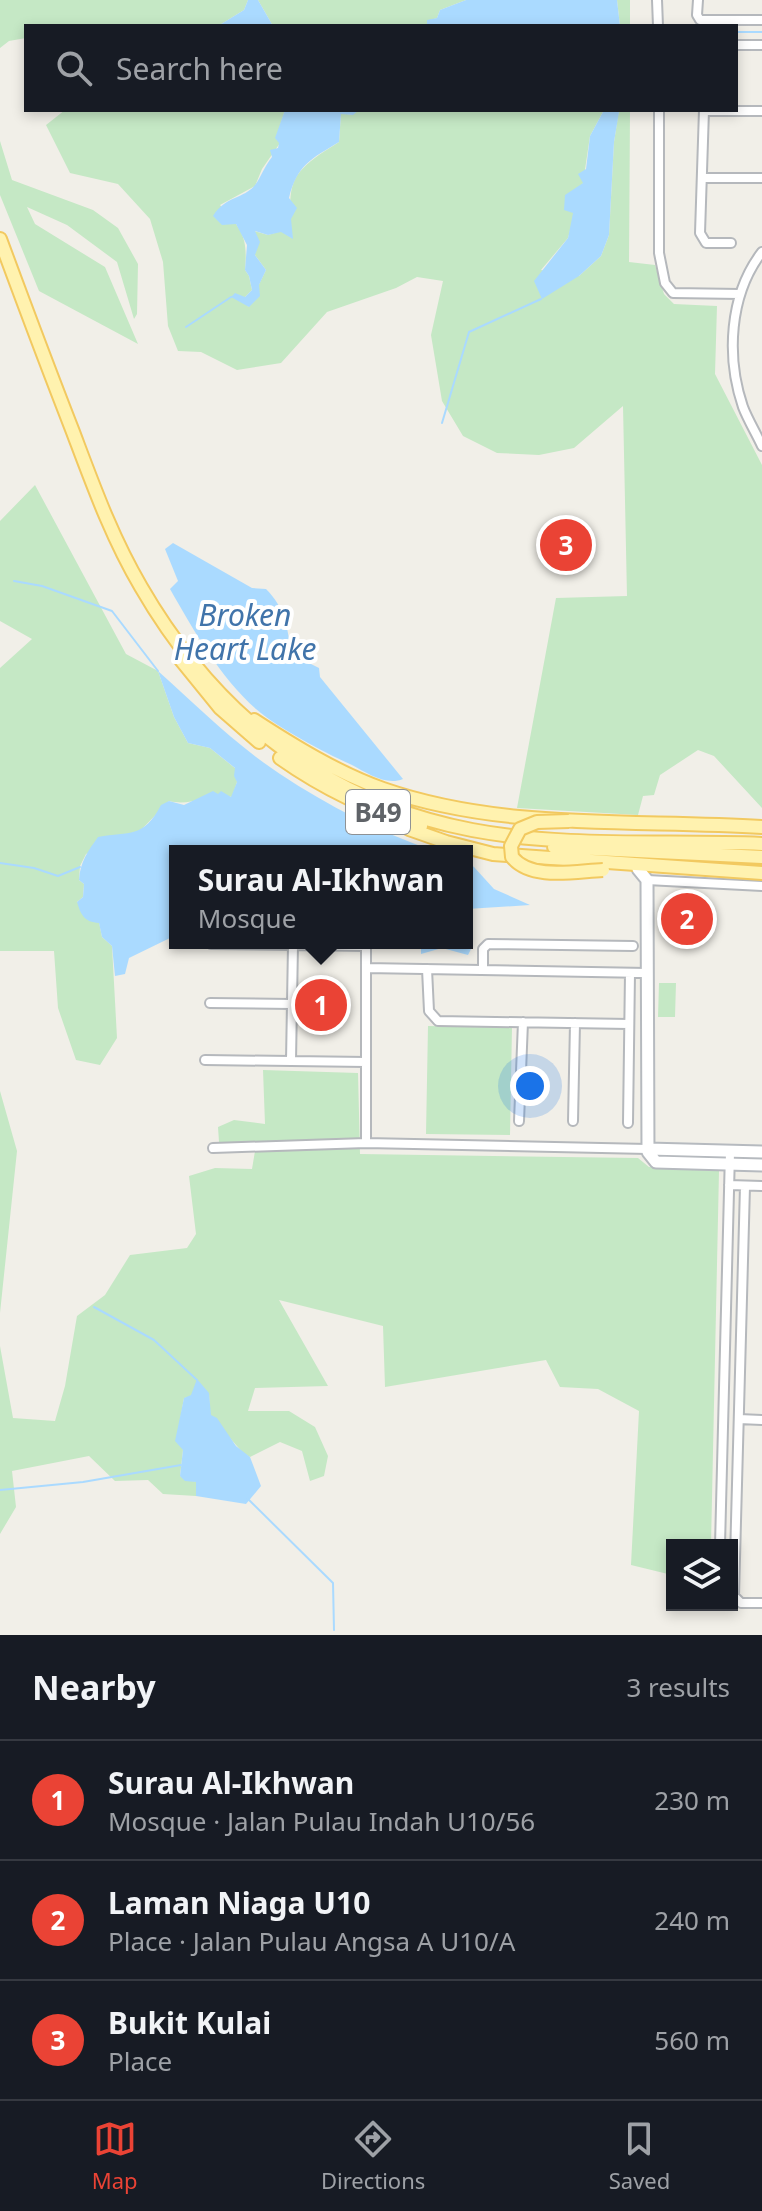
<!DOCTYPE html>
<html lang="en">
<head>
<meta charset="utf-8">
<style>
	body { margin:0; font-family:"Noto Sans",sans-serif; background:#20242c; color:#f1f3f6 }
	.controls { position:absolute; right:24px; bottom:24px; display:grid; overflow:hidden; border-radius:0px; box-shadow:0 4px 12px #0003 }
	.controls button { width:72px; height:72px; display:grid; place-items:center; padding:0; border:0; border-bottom:2px solid #363941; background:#171b24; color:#f1f3f6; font:40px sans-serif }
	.you { position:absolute; left:530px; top:1086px; width:28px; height:28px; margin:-20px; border:6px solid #fff; border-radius:50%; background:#1a73e8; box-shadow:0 0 0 12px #1a73e833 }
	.badge { display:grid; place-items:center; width:52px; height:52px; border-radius:50%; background:#ea4335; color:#fff; font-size:26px; font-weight:700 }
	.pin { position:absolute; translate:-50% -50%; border:4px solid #fff; box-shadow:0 2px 8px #0006 }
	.popup { position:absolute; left:169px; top:845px; width:304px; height:104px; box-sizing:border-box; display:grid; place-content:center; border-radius:0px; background:#171b24; filter:drop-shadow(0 2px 6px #0005); font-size:26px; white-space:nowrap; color:#9ea1a6 }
	.popup b { font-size:30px; color:#f1f3f6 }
	.popup::after { content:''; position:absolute; left:50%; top:100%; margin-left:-16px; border:16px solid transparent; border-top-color:#171b24 }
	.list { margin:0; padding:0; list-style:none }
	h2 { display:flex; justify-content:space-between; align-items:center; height:104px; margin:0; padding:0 32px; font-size:34px }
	h2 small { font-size:26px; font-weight:400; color:#9ea1a6 }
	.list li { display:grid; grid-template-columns:52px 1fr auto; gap:24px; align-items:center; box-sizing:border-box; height:120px; padding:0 32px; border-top:2px solid #363941 }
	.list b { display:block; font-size:30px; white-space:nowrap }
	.list p { margin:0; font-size:26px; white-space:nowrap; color:#9ea1a6 }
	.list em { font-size:26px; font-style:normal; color:#9ea1a6 }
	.icon { flex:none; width:44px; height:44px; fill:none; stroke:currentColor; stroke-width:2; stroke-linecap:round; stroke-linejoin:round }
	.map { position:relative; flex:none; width:762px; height:1635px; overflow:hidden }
	.search { position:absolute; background:#171b24; box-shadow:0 4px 12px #0003; left:24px; right:24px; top:24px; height:88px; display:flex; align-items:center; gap:20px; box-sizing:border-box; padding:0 28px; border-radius:0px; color:#9ea1a6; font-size:30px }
	.sheet { height:464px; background:#171b24 }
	nav { display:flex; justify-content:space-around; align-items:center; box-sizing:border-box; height:112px; border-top:2px solid #363941; background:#171b24; font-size:22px; color:#9ea1a6 }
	nav a { display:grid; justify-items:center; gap:4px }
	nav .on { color:#ea4335 }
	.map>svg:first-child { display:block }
	.green { fill:#c5e8c5 }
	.water { fill:#aadaff }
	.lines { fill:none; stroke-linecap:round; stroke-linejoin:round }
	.stream { stroke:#aadaff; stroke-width:2 }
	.street-casing { stroke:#b5b8bc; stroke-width:12 }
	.secondary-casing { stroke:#b6babf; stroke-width:15 }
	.primary-casing { stroke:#f2c960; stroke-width:16 }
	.street { stroke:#fff; stroke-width:8 }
	.secondary { stroke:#fff; stroke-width:11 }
	.primary { stroke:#fff2af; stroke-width:12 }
	.primary-bridge-casing { stroke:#f2c960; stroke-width:16; stroke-linecap:butt }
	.primary-bridge { stroke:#fff2af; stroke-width:12 }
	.labels { text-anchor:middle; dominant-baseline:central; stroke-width:8; stroke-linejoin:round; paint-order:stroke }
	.shield { fill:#fff; stroke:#8f9295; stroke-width:2 }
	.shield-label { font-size:26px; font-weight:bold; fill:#5f6368 }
	.water-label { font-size:30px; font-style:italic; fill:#4174aa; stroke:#fff }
</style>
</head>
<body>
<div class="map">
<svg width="762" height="1635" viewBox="0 0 762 1635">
	<rect width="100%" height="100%" fill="#f1efe8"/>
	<path class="green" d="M 0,0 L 248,0 L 244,10 L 218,26 L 26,26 L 26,38 L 9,41 L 0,48 Z
		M 258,0 L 466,0 L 440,10 L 437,18 L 427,21 L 427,26 L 273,26 Z
		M 617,0 L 630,0 L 630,26 L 620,26 Z
		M 65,110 L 285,110 L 276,138 L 280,143 L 262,169 L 255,186 L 220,205 C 242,230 248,236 245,270 L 249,276 L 252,290 L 245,297 L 248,307 L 266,270 L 255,255 L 254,231 L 268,235 L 281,231 L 292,238 C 287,180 289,173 339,142 L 341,113 L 352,115 L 359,110 L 604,110 L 590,136 L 583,183 L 568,238 L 541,270 L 579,276 L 601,256 L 609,235 L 614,142 L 619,110 L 630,110 L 629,262 L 655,265 L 664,294 L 674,304 L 717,306 L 715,374 L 762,465 L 762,808 L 714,756 L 698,750 L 660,775 L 654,795 L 643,796 L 638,815 L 517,808 L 556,598 L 627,596 L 623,406 L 574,448 L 539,455 L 497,453 L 463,436 L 442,401 L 431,335 L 443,281 L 417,277 L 396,288 L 327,312 L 281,363 L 237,370 L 201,352 L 178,351 L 168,326 L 163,262 L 150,219 L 118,184 L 70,173 L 46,125 Z
		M 0,141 L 12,180 L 93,210 L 118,228 L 138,264 L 137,314 L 134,319 L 117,262 L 67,225 L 27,207 L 35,224 L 105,267 L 138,344 L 39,291 L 0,195 Z
		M 35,485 L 126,654 L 158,671 L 174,717 L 188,743 L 210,748 L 236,769 L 237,782 L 232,797 C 205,792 194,807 169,801 L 140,831 L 124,835 L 86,854 L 80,866 L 79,880 L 84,884 L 83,897 L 77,902 L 99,922 L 102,937 L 112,946 L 117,1038 L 100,1065 L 76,1060 L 58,1008 L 54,951 L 0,951 L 0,668 L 32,639 L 0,621 L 0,521 Z
		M 659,983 L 676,983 L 675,1017 L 658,1017 Z
		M 428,1026 L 512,1027 L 510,1135 L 426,1134 Z
		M 263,1070 L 358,1073 L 360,1154 L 638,1158 L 649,1167 L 719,1171 L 711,1545 L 672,1545 L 672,1575 L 631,1565 L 639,1411 L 598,1389 L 560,1387 L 546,1360 L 385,1387 L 383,1326 L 279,1300 L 328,1386 L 255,1388 L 248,1411 L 289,1411 L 315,1427 L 328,1456 L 324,1476 L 310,1481 L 302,1451 L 280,1442 L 250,1457 L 243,1453 L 210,1415 L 209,1394 L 184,1398 L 180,1420 L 183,1450 L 180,1476 L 196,1482 L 196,1496 L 163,1494 L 148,1480 L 115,1481 L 89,1456 L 12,1471 L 16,1507 L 0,1534 L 0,1346 L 13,1418 L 55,1421 L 65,1386 L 77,1316 L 105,1295 L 130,1255 L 187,1248 L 196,1234 L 189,1176 L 215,1168 L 252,1169 L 255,1151 L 219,1142 L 218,1127 L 234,1120 L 265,1124 Z
		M 0,1091 L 17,1151 L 0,1313 Z"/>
	<path class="water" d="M 248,0 L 258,0 L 273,26 L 218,26 L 244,10 Z
		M 466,0 L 617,0 L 620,26 L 427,26 L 427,20 L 437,18 L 440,10 Z
		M 285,110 L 359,110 L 353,115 L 341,114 L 339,142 C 311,159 297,165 289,198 L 297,208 L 291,219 L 293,239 L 281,232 L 268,235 L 255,231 L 260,242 L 255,255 L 266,270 L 259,285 L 260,296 L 249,307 L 231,297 L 235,293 L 245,297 L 252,290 L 249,276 L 245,270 L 247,245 L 236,224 L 222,225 L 213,216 C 225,196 244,199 255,185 C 261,177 264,167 272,157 L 270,150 L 278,148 L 279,143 L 275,138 Z
		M 604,110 L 619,110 L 619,112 L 614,142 L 609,235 L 601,256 L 579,276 L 542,299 L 534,281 L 568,238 L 573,213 L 564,210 L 565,195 L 583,183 L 578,174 L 586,169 L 590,136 Z
		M 173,543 L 252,588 L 266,589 C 285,608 288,628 291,654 L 319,668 L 320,677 L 403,779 C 386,786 367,773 352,765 C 325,753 278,728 256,709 C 219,676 194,631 170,589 L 178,581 L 165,549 Z
		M 158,671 C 197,706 236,745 280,774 C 328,806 380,832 434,851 L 175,851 L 175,934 L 170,938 L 129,958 L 125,974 L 115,976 L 112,946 L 102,937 L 99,923 C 84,922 81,915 77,902 L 83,897 L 84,884 L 79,880 C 80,862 88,851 98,837 C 130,831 143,839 161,805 L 169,801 L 184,805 L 213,791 L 218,794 L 221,791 L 231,797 L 237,782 L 234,776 L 235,768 L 210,748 L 188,743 L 174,717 Z
		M 467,862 L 474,867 L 494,889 L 530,905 L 467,909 Z
		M 421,943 L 466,943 L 471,949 L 468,955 L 442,948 L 421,954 Z
		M 197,1379 L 209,1393 L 211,1415 L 217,1418 L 236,1446 L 250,1457 L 261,1486 L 246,1504 L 196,1496 L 196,1482 L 185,1481 L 180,1476 L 183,1450 L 175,1441 L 184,1398 L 191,1395 Z"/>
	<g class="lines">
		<path class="stream" d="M 736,32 L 762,32
			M 186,327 L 231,297
			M 442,423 L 469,332 L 541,299
			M 14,581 L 42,586 L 112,611 L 158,671
			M 0,863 L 34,868 L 58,876 L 80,867
			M 94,1307 L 154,1340 L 197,1380
			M 0,1490 L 83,1482 L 181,1465
			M 247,1498 L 333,1583 L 334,1630"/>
		<g class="street-casing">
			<path id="street" d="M 657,0 L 658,26
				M 698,0 L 697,15 L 700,20 L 762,20
				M 736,45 L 762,45
				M 659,110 L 659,253 L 665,283 L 673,293 L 740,294
				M 704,110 L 700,233 L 706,243 L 731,243
				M 704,111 L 762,111
				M 702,178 L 762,178
				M 762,252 C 729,295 726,357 743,407 C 748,420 756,433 762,446
				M 647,880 L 762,886
				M 366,943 L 366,1143 L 648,1149
				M 211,944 L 366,946
				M 366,968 L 647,973
				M 427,969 L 429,1011 L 438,1021 L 629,1024
				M 483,970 L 483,949 L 488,944 L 633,946
				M 210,1003 L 292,1004
				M 205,1060 L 366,1062
				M 291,1061 L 293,945
				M 519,1121 L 523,1022
				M 573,1121 L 575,1023
				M 628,1123 L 630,973
				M 213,1148 L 366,1143
				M 729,1185 L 762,1186
				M 745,1186 L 734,1596 L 741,1603 L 762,1603
				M 739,1419 L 762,1420
				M 720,1545 L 730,1152"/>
		</g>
		<g class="secondary-casing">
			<path id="secondary" d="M 638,869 L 647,880 L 648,1152 L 656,1162 L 762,1165
				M 648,1149 L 762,1152"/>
		</g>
		<g class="primary-casing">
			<path id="primary" d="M 0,239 C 24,304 48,368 73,432 C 93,485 112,538 141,587 C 215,715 325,802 472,830 C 567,848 666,840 762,844
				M 181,660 L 220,708 L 259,742
				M 254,720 C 294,746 338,773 383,789 C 504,831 636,819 762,827
				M 280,758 C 324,789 370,811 421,826
				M 409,829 L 446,842 L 493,854 L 762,873
				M 554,847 L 762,857"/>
		</g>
		<use href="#street" class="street"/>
		<use href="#secondary" class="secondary"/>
		<use href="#primary" class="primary"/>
		<g class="primary-bridge-casing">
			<path id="primary-bridge" d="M 569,821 L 537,822 L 520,829 L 511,846 L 512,857 C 531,881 576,871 603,870"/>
		</g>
		<use href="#primary-bridge" class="primary-bridge"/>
	</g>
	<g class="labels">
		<rect class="shield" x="346" y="790" width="64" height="44" rx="6"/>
		<g class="shield-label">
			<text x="378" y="812">B49</text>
		</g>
		<g class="water-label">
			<text x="245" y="614">Broken<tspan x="245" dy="34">Heart Lake</tspan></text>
		</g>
	</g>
</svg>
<div class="controls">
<button><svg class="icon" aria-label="layers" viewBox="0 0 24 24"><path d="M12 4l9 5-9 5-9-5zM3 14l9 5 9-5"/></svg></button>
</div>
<div class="you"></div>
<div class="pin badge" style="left:321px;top:1005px">1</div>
<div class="popup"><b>Surau Al-Ikhwan</b>Mosque</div>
<div class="pin badge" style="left:687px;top:919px">2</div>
<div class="pin badge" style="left:566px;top:545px">3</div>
<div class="search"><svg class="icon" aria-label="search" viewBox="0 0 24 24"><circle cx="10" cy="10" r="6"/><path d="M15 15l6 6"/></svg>Search here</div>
</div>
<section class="sheet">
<h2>Nearby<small>3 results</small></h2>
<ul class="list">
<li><span class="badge">1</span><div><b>Surau Al-Ikhwan</b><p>Mosque · Jalan Pulau Indah U10/56</p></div><em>230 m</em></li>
<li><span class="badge">2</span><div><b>Laman Niaga U10</b><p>Place · Jalan Pulau Angsa A U10/A</p></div><em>240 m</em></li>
<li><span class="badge">3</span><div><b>Bukit Kulai</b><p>Place</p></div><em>560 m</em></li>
</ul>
</section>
<nav>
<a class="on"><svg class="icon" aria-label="map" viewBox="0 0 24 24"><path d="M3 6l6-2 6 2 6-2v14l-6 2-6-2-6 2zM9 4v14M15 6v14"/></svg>Map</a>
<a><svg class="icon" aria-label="directions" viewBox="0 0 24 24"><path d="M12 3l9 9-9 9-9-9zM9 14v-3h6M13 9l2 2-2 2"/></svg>Directions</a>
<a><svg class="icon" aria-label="saved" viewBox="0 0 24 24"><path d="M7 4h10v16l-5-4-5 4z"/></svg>Saved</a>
</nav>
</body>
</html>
